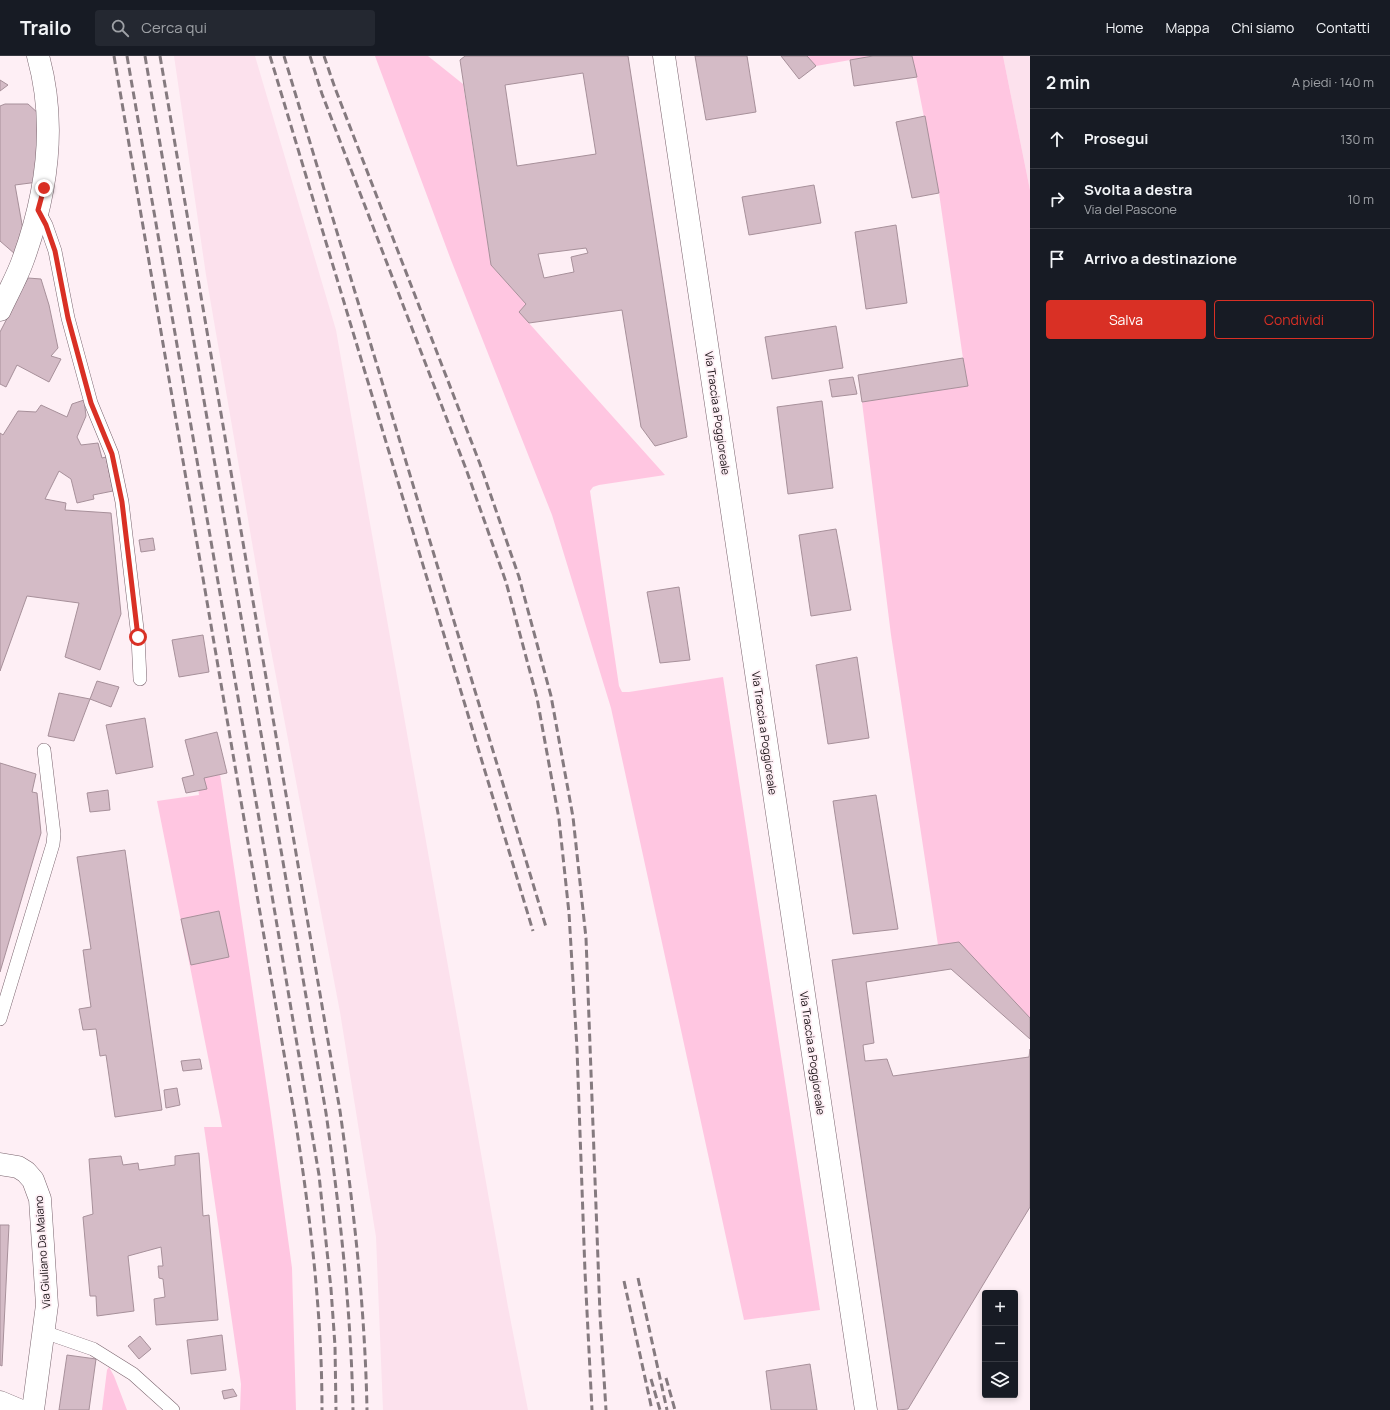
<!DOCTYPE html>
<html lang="it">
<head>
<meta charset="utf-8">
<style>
	body { margin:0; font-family:Manrope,sans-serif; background:#242831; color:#f1f3f6 }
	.controls { position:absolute; right:12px; bottom:12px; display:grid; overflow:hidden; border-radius:4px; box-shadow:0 2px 6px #0003 }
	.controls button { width:36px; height:36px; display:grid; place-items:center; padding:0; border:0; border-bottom:1px solid #363941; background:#171b24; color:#f1f3f6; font:20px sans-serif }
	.stop { position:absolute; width:12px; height:12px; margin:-9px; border:3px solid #d93025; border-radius:50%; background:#fff }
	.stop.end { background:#d93025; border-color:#fff; box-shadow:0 1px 4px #0008 }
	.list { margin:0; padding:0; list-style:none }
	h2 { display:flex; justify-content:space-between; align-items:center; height:52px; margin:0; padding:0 16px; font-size:17px }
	h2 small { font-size:13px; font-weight:400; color:#9ea1a6 }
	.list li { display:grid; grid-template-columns:26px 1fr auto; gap:12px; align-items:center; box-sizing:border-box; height:60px; padding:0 16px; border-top:1px solid #363941 }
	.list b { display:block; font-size:15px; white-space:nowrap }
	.list p { margin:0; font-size:13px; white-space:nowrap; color:#9ea1a6 }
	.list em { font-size:13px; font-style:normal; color:#9ea1a6 }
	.actions { display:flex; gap:8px; padding:12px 16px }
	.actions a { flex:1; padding:9px 0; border:1px solid #d93025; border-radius:4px; text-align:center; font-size:14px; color:#d93025 }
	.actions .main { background:#d93025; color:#fff }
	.icon { flex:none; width:22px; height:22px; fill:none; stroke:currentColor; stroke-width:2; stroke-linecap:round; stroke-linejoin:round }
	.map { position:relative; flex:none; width:1030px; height:1354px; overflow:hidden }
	header { display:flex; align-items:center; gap:24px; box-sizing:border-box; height:56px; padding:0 20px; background:#171b24; border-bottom:1px solid #363941 }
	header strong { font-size:19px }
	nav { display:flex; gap:22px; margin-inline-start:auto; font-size:14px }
	.search { width:280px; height:36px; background:#242831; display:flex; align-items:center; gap:10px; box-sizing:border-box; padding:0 14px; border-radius:4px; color:#9ea1a6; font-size:15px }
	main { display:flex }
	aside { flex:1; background:#171b24 }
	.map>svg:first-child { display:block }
	.built { fill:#fce1ed }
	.green { fill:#ffc6e1 }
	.building { fill:#d4bbc6; stroke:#a7909a; fill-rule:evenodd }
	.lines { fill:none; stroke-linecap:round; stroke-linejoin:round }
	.service-casing { stroke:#79636d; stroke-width:14 }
	.minor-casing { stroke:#79636d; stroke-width:23 }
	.service { stroke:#fff; stroke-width:13 }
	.minor { stroke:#fff; stroke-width:22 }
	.rail { stroke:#857a7f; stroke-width:3; stroke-dasharray:8 4; stroke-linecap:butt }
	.route { stroke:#d93025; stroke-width:5 }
	.labels { text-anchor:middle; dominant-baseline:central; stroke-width:3.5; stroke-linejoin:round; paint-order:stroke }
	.street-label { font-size:11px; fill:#191115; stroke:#feeff5 }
</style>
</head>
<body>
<header>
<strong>Trailo</strong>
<div class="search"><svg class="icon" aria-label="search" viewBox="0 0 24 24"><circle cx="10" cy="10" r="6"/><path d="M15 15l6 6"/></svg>Cerca qui</div>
<nav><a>Home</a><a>Mappa</a><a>Chi siamo</a><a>Contatti</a></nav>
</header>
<main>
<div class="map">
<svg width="1030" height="1354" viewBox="0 0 1030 1354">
	<rect width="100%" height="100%" fill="#feeff5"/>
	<path class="built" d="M 174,0 L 255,0 L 336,274 L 508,1251 L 528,1354 L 383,1354 L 376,1181 L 340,956 L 266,568 L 206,219 Z
		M 1003,0 L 1030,0 L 1030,134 Z"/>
	<path class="green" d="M 375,0 L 428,0 L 463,28 L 491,209 L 526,248 L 519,256 L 665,419 L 599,429 L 593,431 L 590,435 L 619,630 L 622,636 L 629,636 L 723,621 L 820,1254 L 744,1264 L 611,652 L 552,459 L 451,204 Z
		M 807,0 L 873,0 L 816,10 Z
		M 912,0 L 1003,0 L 1030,134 L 1030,962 L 938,889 L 891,579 L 862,346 L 967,330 L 939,137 Z
		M 220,718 L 270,1052 L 292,1212 L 296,1354 L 240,1354 L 241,1328 L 204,1071 L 222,1071 L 157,745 L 199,739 L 197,723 Z
		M 109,1311 L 114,1320 L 127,1354 L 102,1354 L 107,1314 Z"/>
	<path class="building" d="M 465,0 L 628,0 L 687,381 L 655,390 L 641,371 L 622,254 L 529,267 L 519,256 L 526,248 L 491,209 L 460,4 ZM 583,17 L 596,98 L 517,110 L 505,29 ZM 586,192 L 588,197 L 571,201 L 574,216 L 544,222 L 538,198 Z
		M 695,0 L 747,0 L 756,56 L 706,64 Z
		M 781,0 L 807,0 L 816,10 L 799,23 Z
		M 873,0 L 912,0 L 917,21 L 854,30 L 850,4 Z
		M 0,24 L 8,29 L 0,35 Z
		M 5,48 L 28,48 L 39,58 L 38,126 L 15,129 L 23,174 L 15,198 L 0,185 L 0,50 Z
		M 925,60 L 939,137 L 912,142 L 896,66 Z
		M 814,129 L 821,167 L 749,179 L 742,141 Z
		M 896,169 L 907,247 L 866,253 L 855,176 Z
		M 28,222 L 41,223 L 49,249 L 58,292 L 51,300 L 61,303 L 49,326 L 17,309 L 6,331 L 0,328 L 0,276 Z
		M 836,270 L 843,312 L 772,323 L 765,281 Z
		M 963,302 L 968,330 L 862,346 L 858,319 Z
		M 853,321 L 857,338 L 832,341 L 829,324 Z
		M 84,344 L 86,360 L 77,381 L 81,389 L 98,387 L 102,402 L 106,401 L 113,435 L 93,439 L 94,443 L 77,447 L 71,423 L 59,415 L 45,443 L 66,447 L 65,454 L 111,457 L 121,558 L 100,614 L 65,601 L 79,547 L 27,540 L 0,615 L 0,377 L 3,379 L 18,355 L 36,356 L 41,349 L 67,361 L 72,348 Z
		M 822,345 L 833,432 L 788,438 L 777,351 Z
		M 836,473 L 851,554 L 811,560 L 799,479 Z
		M 153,482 L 155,494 L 141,496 L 139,484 Z
		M 679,531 L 690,604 L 660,607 L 647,536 Z
		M 203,579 L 209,616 L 179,621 L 172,584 Z
		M 857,601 L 869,682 L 828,688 L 816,609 Z
		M 97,625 L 119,631 L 111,651 L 90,643 Z
		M 59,637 L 90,643 L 74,685 L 48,680 Z
		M 145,662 L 153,711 L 116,718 L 106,669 Z
		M 217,676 L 227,717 L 204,722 L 207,733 L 186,737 L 182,722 L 194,719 L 185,684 Z
		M 0,707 L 36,718 L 32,736 L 37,737 L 41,777 L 0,916 Z
		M 108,734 L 110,754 L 90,756 L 87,737 Z
		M 876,739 L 898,873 L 853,878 L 833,745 Z
		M 125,794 L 162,1054 L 115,1061 L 106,999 L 100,1000 L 96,973 L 83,974 L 79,953 L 91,951 L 83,894 L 91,893 L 77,801 Z
		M 219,855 L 229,901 L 191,909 L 181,863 Z
		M 959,886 L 1030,962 L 1030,983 L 951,913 L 866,926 L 874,987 L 863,989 L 865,1005 L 887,1003 L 893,1020 L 1029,1001 L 1030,993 L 1030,1151 L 908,1353 L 898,1354 L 832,904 Z
		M 200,1003 L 202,1013 L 183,1015 L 181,1005 Z
		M 177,1032 L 180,1049 L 166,1052 L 164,1034 Z
		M 199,1097 L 203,1160 L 209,1159 L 218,1264 L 156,1269 L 154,1243 L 165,1241 L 163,1223 L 159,1222 L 158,1210 L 163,1210 L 161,1191 L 128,1200 L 134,1255 L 97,1260 L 96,1240 L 90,1240 L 83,1161 L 93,1158 L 89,1103 L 121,1100 L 123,1109 L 138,1107 L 139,1114 L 175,1109 L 175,1100 Z
		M 0,1169 L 9,1169 L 2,1310 L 0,1309 Z
		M 222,1279 L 226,1314 L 191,1318 L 187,1284 Z
		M 140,1280 L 151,1293 L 139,1303 L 128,1290 Z
		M 67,1299 L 96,1303 L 89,1354 L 59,1354 Z
		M 810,1308 L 817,1354 L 771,1354 L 766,1315 Z
		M 233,1333 L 237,1340 L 224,1343 L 222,1335 Z"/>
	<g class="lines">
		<g class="service-casing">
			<path id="service" d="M 38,154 L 46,169 L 55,195 L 68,262 L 91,347 L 112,398 L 122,446 L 138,581 L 140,623
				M 0,963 L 53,788 L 54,778 L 44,694
				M 44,1276 L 93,1293 L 133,1318 L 173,1354"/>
		</g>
		<g class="minor-casing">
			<path id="minor" d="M 664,0 L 866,1354
				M 0,254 C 8,237 17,221 23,204 C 47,138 57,68 38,0
				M 0,1108 L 18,1111 L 26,1116 L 33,1124 L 40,1143 L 47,1249 L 33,1354
				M 0,1346 L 19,1354"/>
		</g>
		<use href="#service" class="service"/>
		<use href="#minor" class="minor"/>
		<path class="rail" d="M 114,0 L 295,1062 C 310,1159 322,1256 322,1354
			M 127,0 L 262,780 L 319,1119 L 331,1233 L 335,1290 L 336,1354
			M 145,0 L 326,1057 C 340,1156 351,1254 353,1354
			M 160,0 L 340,1055 C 354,1154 365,1253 367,1354
			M 270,0 L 533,875
			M 284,0 L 546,871
			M 310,0 L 322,38 L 466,413 L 506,526 L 537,642 L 559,763 L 569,857 L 577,993 L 585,1216 L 592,1354
			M 324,0 L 335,32 L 480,408 L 519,521 L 551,640 L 573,761 L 586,882 L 600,1258 L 606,1354
			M 638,1222 L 667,1354
			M 624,1225 L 652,1354
			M 666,1322 L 675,1354
			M 651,1323 L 660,1354"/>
	</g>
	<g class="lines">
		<path class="route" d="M 44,132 L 38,154 L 46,169 L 55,195 L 68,262 L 91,347 L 112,398 L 122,446 L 138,581"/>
	</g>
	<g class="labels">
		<g class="street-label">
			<text transform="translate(718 357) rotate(82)">Via Traccia a Poggioreale</text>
			<text transform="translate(765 677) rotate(82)">Via Traccia a Poggioreale</text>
			<text transform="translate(813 997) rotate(82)">Via Traccia a Poggioreale</text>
			<text transform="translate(42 1196) rotate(-94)">Via Giuliano Da Maiano</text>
		</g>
	</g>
</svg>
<div class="controls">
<button>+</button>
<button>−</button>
<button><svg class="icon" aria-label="layers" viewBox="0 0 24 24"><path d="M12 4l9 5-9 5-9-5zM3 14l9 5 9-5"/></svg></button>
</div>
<div class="stop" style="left:138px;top:581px"></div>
<div class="stop end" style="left:44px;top:132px"></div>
</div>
<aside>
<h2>2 min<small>A piedi · 140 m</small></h2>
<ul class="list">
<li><svg class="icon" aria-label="ahead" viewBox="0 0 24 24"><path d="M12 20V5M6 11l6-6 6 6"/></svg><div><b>Prosegui</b></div><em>130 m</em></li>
<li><svg class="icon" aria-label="right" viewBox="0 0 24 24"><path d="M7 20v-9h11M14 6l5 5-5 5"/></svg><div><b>Svolta a destra</b><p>Via del Pascone</p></div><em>10 m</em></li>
<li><svg class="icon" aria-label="arrive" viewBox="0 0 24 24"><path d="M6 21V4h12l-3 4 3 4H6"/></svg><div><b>Arrivo a destinazione</b></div></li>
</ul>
<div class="actions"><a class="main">Salva</a><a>Condividi</a></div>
</aside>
</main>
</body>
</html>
